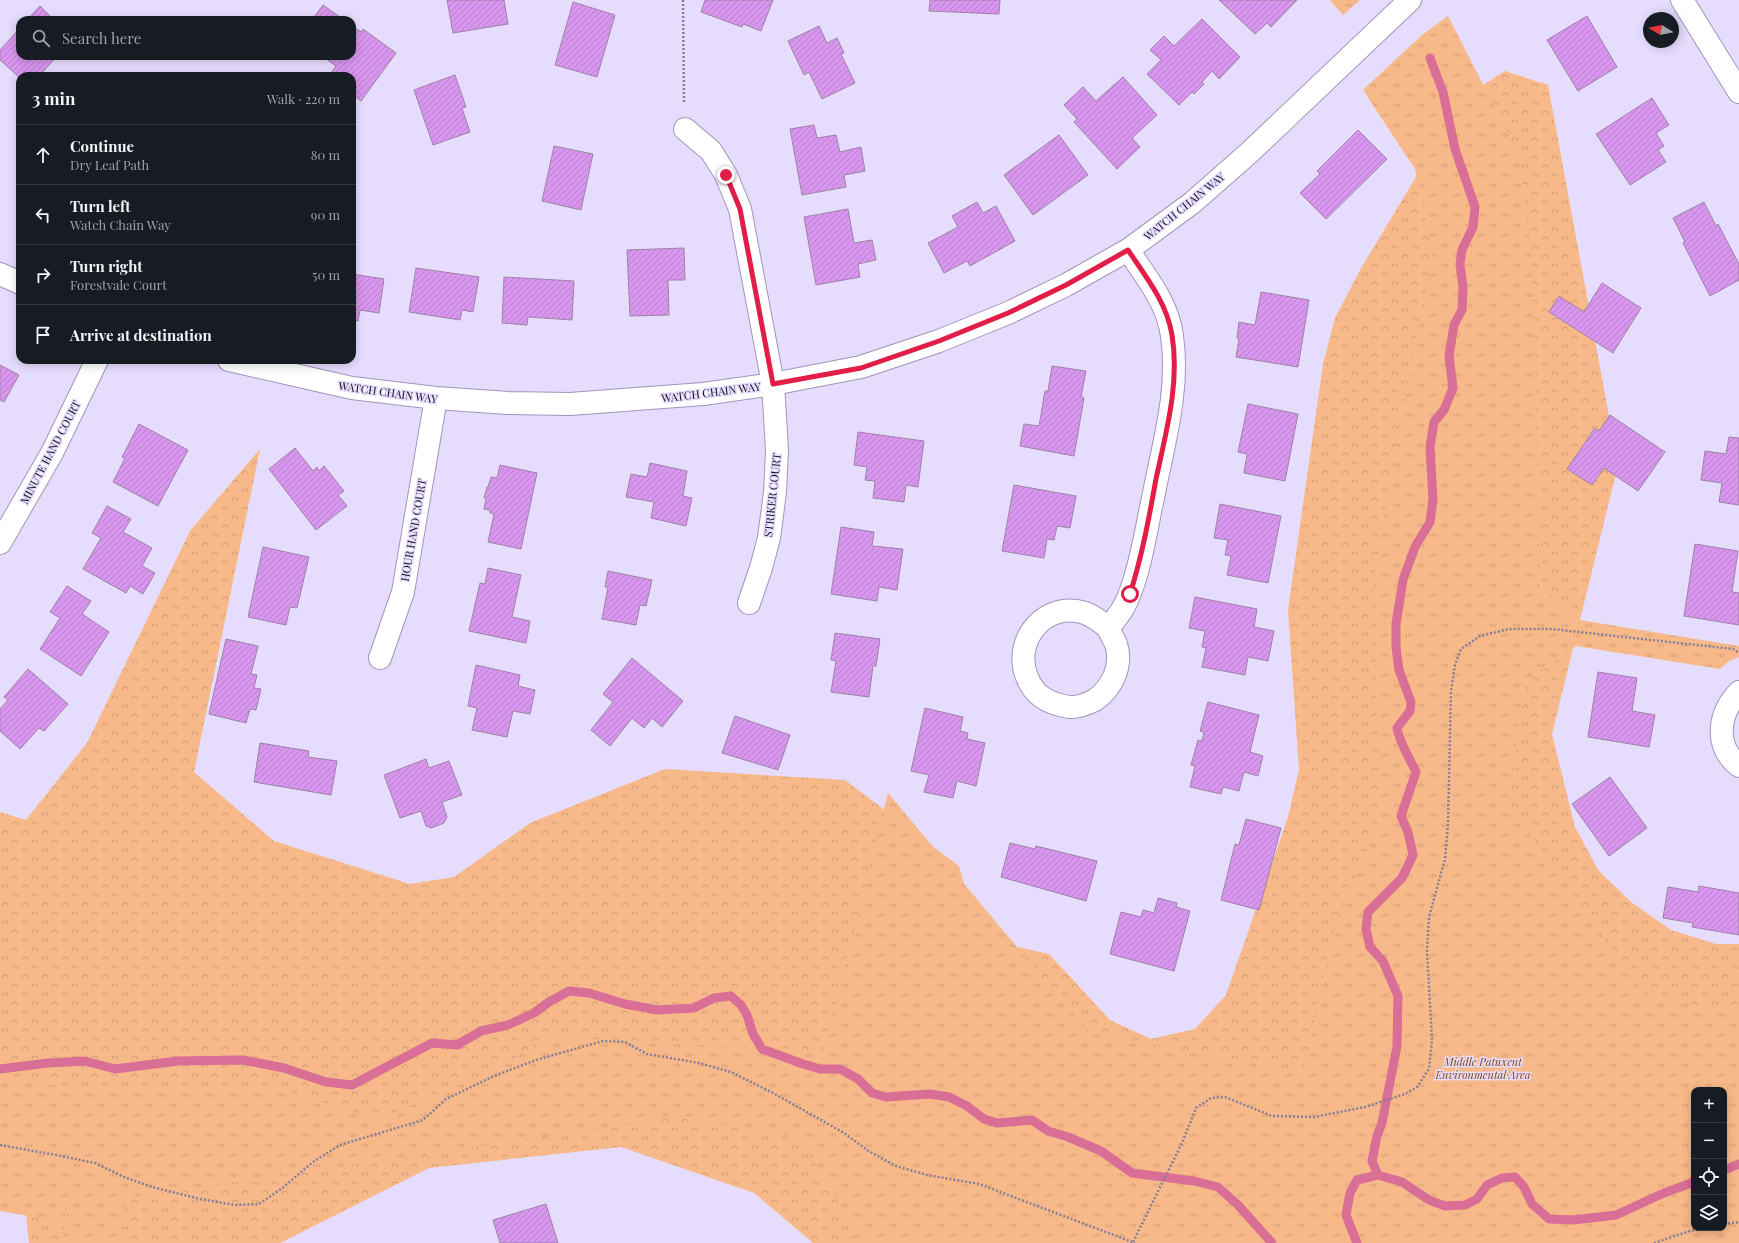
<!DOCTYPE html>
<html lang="en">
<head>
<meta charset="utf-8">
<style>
	body { margin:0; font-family:"Playfair Display",serif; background:#242831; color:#f1f3f6 }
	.controls { position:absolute; right:12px; bottom:12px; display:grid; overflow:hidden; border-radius:8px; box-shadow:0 2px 10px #0003 }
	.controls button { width:36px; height:36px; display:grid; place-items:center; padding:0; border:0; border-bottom:1px solid #363941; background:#171b24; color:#f1f3f6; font:20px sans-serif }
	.compass { position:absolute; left:1643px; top:12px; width:36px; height:36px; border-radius:50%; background:#171b24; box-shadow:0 2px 10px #0003; rotate:280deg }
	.stop { position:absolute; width:12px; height:12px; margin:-9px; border:3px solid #e11d48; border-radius:50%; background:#fff }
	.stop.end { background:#e11d48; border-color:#fff; box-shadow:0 1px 4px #0008 }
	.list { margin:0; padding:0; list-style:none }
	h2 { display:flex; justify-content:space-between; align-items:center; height:52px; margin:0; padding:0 16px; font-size:17px }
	h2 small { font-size:13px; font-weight:400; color:#9ea1a6 }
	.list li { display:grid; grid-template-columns:26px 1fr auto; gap:12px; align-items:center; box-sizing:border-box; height:60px; padding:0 16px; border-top:1px solid #363941 }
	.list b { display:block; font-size:15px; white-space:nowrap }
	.list p { margin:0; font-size:13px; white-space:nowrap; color:#9ea1a6 }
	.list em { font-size:13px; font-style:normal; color:#9ea1a6 }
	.icon { flex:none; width:22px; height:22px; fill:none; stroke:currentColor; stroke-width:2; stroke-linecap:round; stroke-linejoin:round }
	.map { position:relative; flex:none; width:1739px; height:1243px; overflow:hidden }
	.search { position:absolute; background:#171b24; box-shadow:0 2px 10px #0003; left:16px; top:16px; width:340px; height:44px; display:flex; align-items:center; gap:10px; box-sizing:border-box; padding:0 14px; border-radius:12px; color:#9ea1a6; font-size:15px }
	.panel { position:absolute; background:#171b24; box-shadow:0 2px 10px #0003; left:16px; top:72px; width:340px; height:292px; border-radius:12px }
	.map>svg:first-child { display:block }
	.forest { fill:url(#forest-crowns); fill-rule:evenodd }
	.park { fill:url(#park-tufts); fill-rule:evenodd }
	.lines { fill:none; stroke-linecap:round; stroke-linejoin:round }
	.stream { stroke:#d96e96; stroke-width:9 }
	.building { fill:url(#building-hatch); stroke:#9d83a4 }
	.minor-casing { stroke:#a095bb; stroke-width:24 }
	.path { stroke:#857e96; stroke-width:2.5; stroke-dasharray:2 2; stroke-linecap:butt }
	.minor { stroke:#fff; stroke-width:22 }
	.route { stroke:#e11d48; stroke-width:5 }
	.labels { text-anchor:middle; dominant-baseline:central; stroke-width:3; stroke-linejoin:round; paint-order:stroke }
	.street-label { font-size:11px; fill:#110d1a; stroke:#e6ddfe }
	.park-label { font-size:11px; font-style:italic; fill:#81470f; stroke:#e6ddfe }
</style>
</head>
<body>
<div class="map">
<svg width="1739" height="1243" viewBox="0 0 1739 1243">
	<defs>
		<pattern id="forest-crowns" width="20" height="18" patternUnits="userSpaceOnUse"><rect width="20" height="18" fill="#f7b989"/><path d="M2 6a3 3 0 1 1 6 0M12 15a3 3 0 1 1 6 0" fill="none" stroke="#d39e76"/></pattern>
		<pattern id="park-tufts" width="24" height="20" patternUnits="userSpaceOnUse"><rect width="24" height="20" fill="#f7b989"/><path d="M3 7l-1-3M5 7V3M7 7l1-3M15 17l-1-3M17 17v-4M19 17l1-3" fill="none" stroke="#d39e76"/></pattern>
		<pattern id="building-hatch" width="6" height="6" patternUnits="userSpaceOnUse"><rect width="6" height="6" fill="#d996ee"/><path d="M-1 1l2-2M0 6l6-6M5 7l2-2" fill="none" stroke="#b980cc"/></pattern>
	</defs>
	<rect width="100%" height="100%" fill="#e6ddfe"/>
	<path class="forest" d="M 1505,71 L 1548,85 L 1618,465 L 1552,734 L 1575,827 L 1598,870 L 1631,902 L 1671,930 L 1716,944 L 1739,944 L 1739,1243 L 813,1243 L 754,1193 L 621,1147 L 429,1168 L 280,1243 L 29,1243 L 26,1214 L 0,1198 L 0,812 L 26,820 L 87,743 L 190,531 L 260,449 L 194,772 L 274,841 L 410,884 L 454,877 L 530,823 L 665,769 L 845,780 L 959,866 L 971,909 L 1004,944 L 1049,954 L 1110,1020 L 1151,1039 L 1195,1029 L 1226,995 L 1288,817 L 1299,770 L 1288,610 L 1323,364 L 1335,318 L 1360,270 L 1464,97 ZM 1694,1090 L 1724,1090 L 1724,1228 L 1694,1228 Z"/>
	<path class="park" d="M 1330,0 L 1360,0 L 1343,15 Z
		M 1448,16 L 1519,155 L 1532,261 L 1540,586 L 1580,620 L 1739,646 L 1739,657 L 1729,661 L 1720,669 L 1576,646 L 1526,682 L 1507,803 L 1647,997 L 1739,1012 L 1739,1243 L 863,1243 L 799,1138 L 680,1117 L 126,1198 L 118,1243 L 62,1243 L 80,1124 L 64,1222 L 0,1211 L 0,1065 L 50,1084 L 85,1089 L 271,1087 L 379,1119 L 491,1071 L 549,1037 L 824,1051 L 888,793 L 1089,1033 L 1303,1072 L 1335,923 L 1380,823 L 1373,585 L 1403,406 L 1433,253 L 1415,169 L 1363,90 L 1422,35 ZM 1694,1090 L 1724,1090 L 1724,1228 L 1694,1228 Z"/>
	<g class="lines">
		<path class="stream" d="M 0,1069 L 48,1063 L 85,1061 L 115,1069 L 178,1061 L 243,1060 L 284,1068 L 326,1082 L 352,1085 L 432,1043 L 457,1045 L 481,1031 L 508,1025 L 534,1013 L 549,1002 L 569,991 L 589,993 L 625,1004 L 657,1010 L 694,1008 L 714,998 L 731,996 L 741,1005 L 747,1015 L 753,1034 L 762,1049 L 803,1064 L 820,1069 L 840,1069 L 858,1079 L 872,1093 L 886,1097 L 930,1094 L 949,1097 L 967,1106 L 984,1119 L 997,1123 L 1032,1120 L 1048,1131 L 1068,1137 L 1101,1151 L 1132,1173 L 1194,1181 L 1218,1187 L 1238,1205 L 1272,1243
			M 1724,1170 L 1739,1164
			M 1378,1175 L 1372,1161 L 1377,1136 L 1382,1123 L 1397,1046 L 1398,996 L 1383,961 L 1370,947 L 1366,929 L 1368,912 L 1402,878 L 1413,855 L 1408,832 L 1401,816 L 1416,772 C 1409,757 1400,744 1397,728 L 1410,711 L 1411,702 L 1399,670 L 1396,647 L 1396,624 L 1403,580 L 1415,547 L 1430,522 L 1433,499 L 1430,447 L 1434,422 L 1444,410 L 1453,388 L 1449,356 L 1454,325 L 1462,310 L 1463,287 L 1460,264 L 1462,250 L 1473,227 L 1475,207 L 1455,149 L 1443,92 L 1430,58
			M 1357,1243 L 1346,1215 L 1350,1193 L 1357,1180 L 1378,1175 L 1402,1182 L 1429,1200 L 1445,1206 L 1465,1205 L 1477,1199 L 1487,1185 L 1502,1178 L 1515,1177 L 1524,1187 L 1532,1204 L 1549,1219 L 1573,1220 L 1616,1215 L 1664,1193 L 1694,1182"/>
	</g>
	<path class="building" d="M 447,0 L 504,0 L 508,24 L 453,33 Z
		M 705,0 L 773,0 L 761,31 L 743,24 L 742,27 L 701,12 Z
		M 930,0 L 1000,0 L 999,14 L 929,11 Z
		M 1219,0 L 1297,0 L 1271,27 L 1267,23 L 1255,34 Z
		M 573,2 L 615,15 L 597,77 L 555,65 Z
		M 323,5 L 344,20 L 312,20 Z
		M 40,6 L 54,20 L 27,20 Z
		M 1587,16 L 1617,67 L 1578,91 L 1547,40 Z
		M 1202,19 L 1240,57 L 1219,79 L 1212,71 L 1202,82 L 1204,84 L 1194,94 L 1192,92 L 1179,105 L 1147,74 L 1161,60 L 1150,50 L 1164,36 L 1174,46 Z
		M 352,26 L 361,32 L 363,29 L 396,53 L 361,101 L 352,94 L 352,76 L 329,76 L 336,66 L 322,56 L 352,56 Z
		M 819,26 L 827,43 L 837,38 L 844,53 L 841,54 L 855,83 L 822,99 L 809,72 L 804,75 L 788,41 Z
		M 20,28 L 20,56 L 57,56 L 39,76 L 20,76 L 20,78 L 0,60 L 0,50 Z
		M 455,75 L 466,107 L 462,108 L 470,132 L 433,145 L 414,90 Z
		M 1123,77 L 1157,115 L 1132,138 L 1140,147 L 1117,169 L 1074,122 L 1077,119 L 1064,105 L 1083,87 L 1096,101 Z
		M 1652,98 L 1669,125 L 1656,133 L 1664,146 L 1658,150 L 1666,162 L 1630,185 L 1596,134 Z
		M 814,125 L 817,138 L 836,135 L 840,152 L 861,147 L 865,171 L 844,175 L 846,187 L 802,195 L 790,129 Z
		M 1358,130 L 1387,159 L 1326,219 L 1300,193 L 1320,174 L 1317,171 Z
		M 1059,135 L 1088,175 L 1033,215 L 1004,175 Z
		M 554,146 L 593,154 L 581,210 L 542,201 Z
		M 977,202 L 983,213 L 996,206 L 1015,241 L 970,266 L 967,261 L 944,273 L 928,243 L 958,227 L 952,216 Z
		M 1704,202 L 1716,226 L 1718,224 L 1739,264 L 1739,280 L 1710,296 L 1683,243 L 1685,242 L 1673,218 Z
		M 848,209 L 854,243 L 872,240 L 876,260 L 858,264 L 860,277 L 816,285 L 804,217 Z
		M 684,248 L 685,280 L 668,280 L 669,315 L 630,316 L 627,250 Z
		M 416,268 L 479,277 L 473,312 L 462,310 L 460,320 L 409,312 Z
		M 352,274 L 384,279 L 379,313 L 360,310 L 358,321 L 352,320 Z
		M 504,277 L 574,281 L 572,320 L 528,317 L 527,325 L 502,323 Z
		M 1602,283 L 1641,308 L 1613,353 L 1549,312 L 1559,296 L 1584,312 Z
		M 1261,292 L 1309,300 L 1298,367 L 1236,357 L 1239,339 L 1237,338 L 1239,322 L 1255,325 Z
		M 0,365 L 19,375 L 4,402 L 0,400 Z
		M 1052,366 L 1086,371 L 1081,397 L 1084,398 L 1074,456 L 1020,446 L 1024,424 L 1039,426 L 1045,391 L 1048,391 Z
		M 1248,404 L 1298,414 L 1285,481 L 1244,473 L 1247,454 L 1238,452 Z
		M 1610,415 L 1665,452 L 1638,491 L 1604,468 L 1592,485 L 1567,469 L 1595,428 L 1599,431 Z
		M 139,424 L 188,450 L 158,506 L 113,482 L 125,458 L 122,457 Z
		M 858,432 L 924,441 L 918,487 L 906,485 L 904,502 L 873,498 L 875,481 L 865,480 L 867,467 L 854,465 Z
		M 1729,437 L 1739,438 L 1739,505 L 1719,502 L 1722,483 L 1701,480 L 1705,451 L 1726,454 Z
		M 295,448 L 313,471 L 317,467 L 319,471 L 324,466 L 344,491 L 338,495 L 347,506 L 316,530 L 269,469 Z
		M 650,463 L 687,471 L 683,496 L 692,498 L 686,526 L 651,518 L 654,502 L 626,497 L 631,474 L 647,477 Z
		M 500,465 L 537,473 L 521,549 L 488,542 L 494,514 L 490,513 L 490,510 L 484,509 L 486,499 L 484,498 L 487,487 L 488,487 L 491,477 L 497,478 Z
		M 1014,485 L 1076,496 L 1070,528 L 1057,526 L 1054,540 L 1047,539 L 1044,558 L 1002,551 Z
		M 1220,504 L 1281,516 L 1268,583 L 1227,575 L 1231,556 L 1225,555 L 1228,540 L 1214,538 Z
		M 107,506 L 131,519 L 123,532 L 152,548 L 142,566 L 155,573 L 143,594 L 130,586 L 126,593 L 83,569 L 101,538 L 92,533 Z
		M 841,527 L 874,532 L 872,546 L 903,549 L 897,590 L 879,587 L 877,601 L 831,594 Z
		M 1695,544 L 1738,551 L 1732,592 L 1739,593 L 1739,625 L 1684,616 Z
		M 263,547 L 309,557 L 297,608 L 290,607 L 286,625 L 248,617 Z
		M 488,568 L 521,575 L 512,617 L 530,621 L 526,643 L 469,631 L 480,583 L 485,584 Z
		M 608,571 L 652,580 L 646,606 L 640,605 L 636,625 L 602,619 L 608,587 L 605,587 Z
		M 67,586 L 91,601 L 82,614 L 109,632 L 81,676 L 40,649 L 60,618 L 50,612 Z
		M 1195,597 L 1257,609 L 1254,627 L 1274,631 L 1268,661 L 1248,657 L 1245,675 L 1202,667 L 1206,648 L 1202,647 L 1205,631 L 1189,628 Z
		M 835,633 L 880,639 L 876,666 L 873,666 L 869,697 L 831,692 L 836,661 L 831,660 Z
		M 226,639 L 258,646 L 251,674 L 257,675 L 254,688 L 261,689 L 256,710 L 250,709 L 246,723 L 209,714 Z
		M 632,658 L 683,701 L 662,727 L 652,718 L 644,728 L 632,718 L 610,746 L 591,730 L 613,702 L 603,694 Z
		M 476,665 L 520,675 L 518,686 L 535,690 L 530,714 L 513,711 L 507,737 L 472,730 L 477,708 L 468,706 Z
		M 28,669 L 68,704 L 44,731 L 39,728 L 20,749 L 0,731 L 0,709 L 8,700 L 4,697 Z
		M 1598,672 L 1637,678 L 1632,711 L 1655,715 L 1649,747 L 1588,737 Z
		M 1208,702 L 1259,715 L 1250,752 L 1263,756 L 1258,776 L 1244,772 L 1239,791 L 1223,787 L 1221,794 L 1190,787 L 1195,766 L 1191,765 L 1198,740 L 1202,741 L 1204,732 L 1200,731 Z
		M 925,708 L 963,717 L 960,731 L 968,733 L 967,739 L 985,743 L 976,786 L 957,781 L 953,798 L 924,792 L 929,775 L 911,771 Z
		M 735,716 L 790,735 L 778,770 L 722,753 Z
		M 260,743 L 309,751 L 308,757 L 337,761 L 331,795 L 254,782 Z
		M 426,759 L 429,768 L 449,761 L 462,795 L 442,802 L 447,817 L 444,823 L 431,828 L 426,826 L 421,811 L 400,818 L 384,775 Z
		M 1610,777 L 1647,828 L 1609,856 L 1572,804 Z
		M 1246,819 L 1281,828 L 1259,910 L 1221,900 L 1235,844 L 1239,845 Z
		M 1010,843 L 1035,849 L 1036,846 L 1097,861 L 1086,901 L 1001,877 Z
		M 1699,886 L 1739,893 L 1739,935 L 1692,927 L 1693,923 L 1663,918 L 1668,887 L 1698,892 Z
		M 1158,898 L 1177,903 L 1176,907 L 1190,911 L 1174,971 L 1110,954 L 1121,912 L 1141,917 L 1143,910 L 1154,913 Z
		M 546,1204 L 558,1243 L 500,1243 L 493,1220 Z"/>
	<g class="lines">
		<g class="minor-casing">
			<path id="minor" d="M 1682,0 L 1739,92
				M 685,129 L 711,151 L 726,175 L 740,209 L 773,384 L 777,450 L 775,492 L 769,538 L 761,568 L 749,603
				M 0,274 L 20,283
				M 229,360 L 352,388 L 436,398 L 508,403 L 570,404 L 703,394 L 773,384 L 861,367 L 939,341 L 1008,313 L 1066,285 L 1128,250 L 1192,203 L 1250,152 L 1410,0
				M 0,543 L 52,453 L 97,360
				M 1108,628 C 1110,633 1114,639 1116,644 C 1123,666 1112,688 1095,700 C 1087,704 1078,708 1069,707 C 1049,704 1034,696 1027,677 C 1012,640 1046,600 1085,613 C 1094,616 1101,622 1108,628 C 1117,618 1126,606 1130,593 C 1142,562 1146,529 1153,498 C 1163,445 1180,390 1172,336 C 1168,303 1146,277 1128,250
				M 380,658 L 403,592 L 436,398
				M 1739,692 C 1718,714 1714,746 1739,766"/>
		</g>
		<path class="path" d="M 683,0 L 684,103
			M 0,1145 L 56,1155 L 95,1163 L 124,1177 L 152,1187 L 200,1199 L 235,1205 L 259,1204 L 281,1189 L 313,1162 L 340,1145 L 423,1120 L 446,1099 L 494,1076 L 536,1060 L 603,1041 L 625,1042 L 647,1054 L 699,1063 L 731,1072 L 775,1094 L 844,1133 L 870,1152 L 896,1166 L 927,1175 L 979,1184 L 1135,1243
			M 1724,1224 L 1739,1222
			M 1133,1242 L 1182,1143 L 1196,1108 L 1211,1098 L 1225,1097 L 1272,1116 L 1314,1117 L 1365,1107 L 1405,1094 L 1417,1087 L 1429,1069 L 1432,1040 L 1427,951 L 1429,917 L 1445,859 L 1448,824 L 1451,691 L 1455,665 L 1461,649 L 1480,636 L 1509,629 L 1552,629 L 1733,649 L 1739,653
			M 1654,1243 L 1690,1231 L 1703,1228"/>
		<use href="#minor" class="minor"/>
	</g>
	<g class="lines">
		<path class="route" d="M 726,175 L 740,209 L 773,384 L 861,368 L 939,341 L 1008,313 L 1066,285 L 1128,250 C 1146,277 1167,303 1172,335 C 1180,383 1166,432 1156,479 C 1149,518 1142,556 1130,594"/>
	</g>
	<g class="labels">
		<g class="street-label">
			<text transform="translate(1184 206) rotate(-39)">WATCH CHAIN WAY</text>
			<text transform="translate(388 392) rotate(8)">WATCH CHAIN WAY</text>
			<text transform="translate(711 392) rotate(-7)">WATCH CHAIN WAY</text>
			<text transform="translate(50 452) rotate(-62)">MINUTE HAND COURT</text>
			<text transform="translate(772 495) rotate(-84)">STRIKER COURT</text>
			<text transform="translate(413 530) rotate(-80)">HOUR HAND COURT</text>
		</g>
		<g class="park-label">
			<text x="1483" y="1061">Middle Patuxent<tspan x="1483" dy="13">Environmental Area</tspan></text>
		</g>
	</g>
</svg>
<div class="controls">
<button>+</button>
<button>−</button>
<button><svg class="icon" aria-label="locate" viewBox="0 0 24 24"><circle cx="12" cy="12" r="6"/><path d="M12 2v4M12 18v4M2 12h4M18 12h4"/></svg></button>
<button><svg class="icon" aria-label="layers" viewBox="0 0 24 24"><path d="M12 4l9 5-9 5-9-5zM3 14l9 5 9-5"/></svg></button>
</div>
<svg class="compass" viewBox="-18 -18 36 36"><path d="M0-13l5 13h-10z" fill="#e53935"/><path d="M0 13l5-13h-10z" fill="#9ea1a6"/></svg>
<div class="stop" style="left:1130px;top:594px"></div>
<div class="stop end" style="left:726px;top:175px"></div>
<div class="search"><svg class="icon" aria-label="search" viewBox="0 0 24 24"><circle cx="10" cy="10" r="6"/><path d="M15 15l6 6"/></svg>Search here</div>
<section class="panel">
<h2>3 min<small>Walk · 220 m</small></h2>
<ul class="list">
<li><svg class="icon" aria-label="ahead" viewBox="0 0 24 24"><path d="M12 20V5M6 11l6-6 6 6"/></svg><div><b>Continue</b><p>Dry Leaf Path</p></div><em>80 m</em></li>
<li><svg class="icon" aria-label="left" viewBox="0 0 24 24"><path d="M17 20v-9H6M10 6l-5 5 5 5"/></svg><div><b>Turn left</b><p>Watch Chain Way</p></div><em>90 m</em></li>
<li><svg class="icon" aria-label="right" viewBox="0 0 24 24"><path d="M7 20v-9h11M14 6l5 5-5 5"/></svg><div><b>Turn right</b><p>Forestvale Court</p></div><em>50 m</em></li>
<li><svg class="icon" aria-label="arrive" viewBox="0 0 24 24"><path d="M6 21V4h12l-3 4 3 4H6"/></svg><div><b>Arrive at destination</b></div></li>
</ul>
</section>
</div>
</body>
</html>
